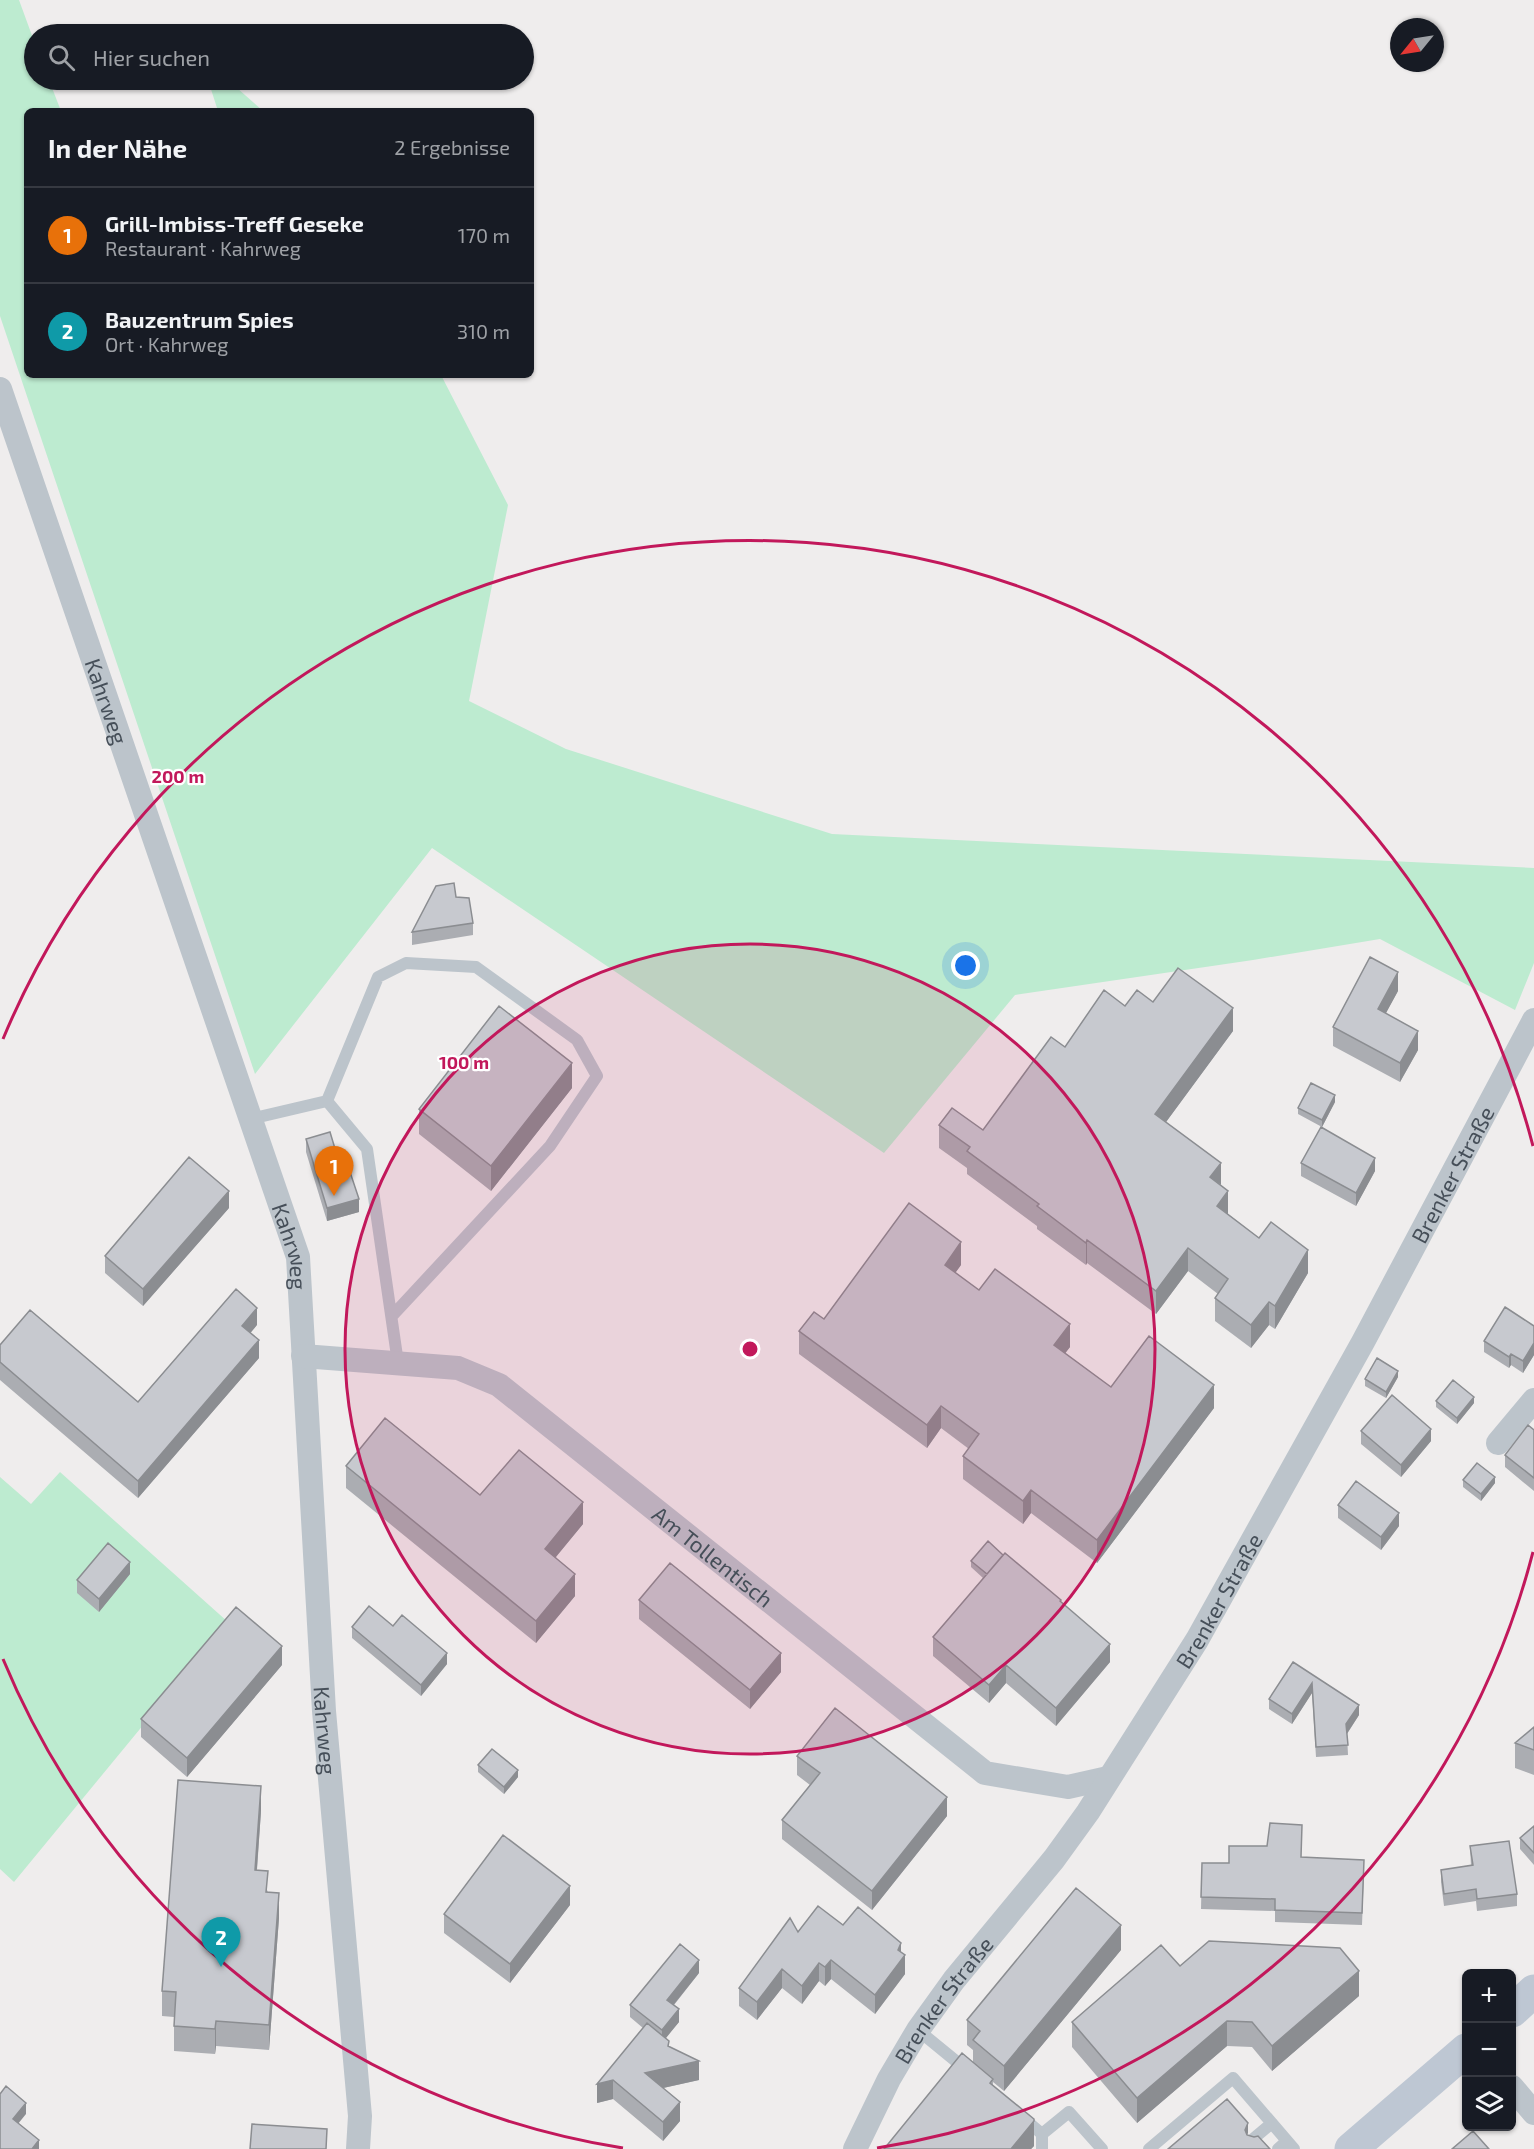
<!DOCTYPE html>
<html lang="de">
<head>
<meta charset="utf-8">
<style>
	body { margin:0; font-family:"Exo 2",sans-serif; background:#20242c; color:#f1f3f6 }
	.controls { position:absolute; right:18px; bottom:18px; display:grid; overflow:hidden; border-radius:9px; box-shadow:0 2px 4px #0004 }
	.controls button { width:54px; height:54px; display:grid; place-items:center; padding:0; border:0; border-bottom:2px solid #363941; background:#171b24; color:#f1f3f6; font:30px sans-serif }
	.compass { position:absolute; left:1390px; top:18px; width:54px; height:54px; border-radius:50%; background:#171b24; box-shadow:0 2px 4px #0004; rotate:240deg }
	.you { position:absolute; left:966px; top:966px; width:21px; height:21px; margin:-15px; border:4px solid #fff; border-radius:50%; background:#1a73e8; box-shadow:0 0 0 9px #1a73e833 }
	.badge { display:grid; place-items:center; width:39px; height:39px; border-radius:50%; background:#246ad2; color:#fff; font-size:20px; font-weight:700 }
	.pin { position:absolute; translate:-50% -50px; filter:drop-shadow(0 2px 3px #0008) }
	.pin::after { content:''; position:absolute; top:32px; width:21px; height:18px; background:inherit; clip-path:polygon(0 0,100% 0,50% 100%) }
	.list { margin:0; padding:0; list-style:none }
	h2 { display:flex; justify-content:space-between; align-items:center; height:78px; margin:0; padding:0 24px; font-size:26px }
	h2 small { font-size:20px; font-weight:400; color:#9ea1a6 }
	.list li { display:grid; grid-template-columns:39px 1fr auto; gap:18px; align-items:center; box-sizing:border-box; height:96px; padding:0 24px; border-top:2px solid #363941 }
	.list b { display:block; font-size:22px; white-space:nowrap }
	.list p { margin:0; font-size:20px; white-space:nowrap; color:#9ea1a6 }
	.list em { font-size:20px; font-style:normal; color:#9ea1a6 }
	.icon { flex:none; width:33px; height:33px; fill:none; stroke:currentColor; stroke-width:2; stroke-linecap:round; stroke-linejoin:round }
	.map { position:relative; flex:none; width:1534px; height:2149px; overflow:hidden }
	.search { position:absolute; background:#171b24; box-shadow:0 2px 4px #0004; left:24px; top:24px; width:510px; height:66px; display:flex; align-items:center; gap:15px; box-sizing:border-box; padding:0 21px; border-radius:33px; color:#9ea1a6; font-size:22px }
	.panel { position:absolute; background:#171b24; box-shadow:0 2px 4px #0004; left:24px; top:108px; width:510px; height:270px; border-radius:9px }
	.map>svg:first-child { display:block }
	.green { fill:#bdebd0 }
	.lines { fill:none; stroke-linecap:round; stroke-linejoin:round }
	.service { stroke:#bcc4cb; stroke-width:12 }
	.minor { stroke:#bcc4cb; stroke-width:24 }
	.secondary { stroke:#bec7d3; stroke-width:33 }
	.wall { fill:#abadb2 }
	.shaded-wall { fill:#8b8d91 }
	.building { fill:#c7c9cf; stroke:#8b8d91; stroke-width:1.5 }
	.ring { fill:none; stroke:#c2185b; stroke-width:3 }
	.labels { text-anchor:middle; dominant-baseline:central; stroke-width:4.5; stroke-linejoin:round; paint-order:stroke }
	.street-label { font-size:22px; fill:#464f59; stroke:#fff }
	.centre { fill:#c2185b; stroke:#fff; stroke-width:3 }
	.ring-label { font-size:18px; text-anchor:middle; font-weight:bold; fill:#c2185b; stroke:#fff; stroke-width:4.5; stroke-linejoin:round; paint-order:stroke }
</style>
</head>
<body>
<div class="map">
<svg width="1534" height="2149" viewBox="0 0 1534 2149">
	<rect width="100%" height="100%" fill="#efeded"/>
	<path class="green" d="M 0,0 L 19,0 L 34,41 L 34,80 L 49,80 L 61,111 L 27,111 L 27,375 L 441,375 L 508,505 L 469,701 L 566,749 L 832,834 L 1534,868 L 1534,963 L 1515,1010 L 1380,939 L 1253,960 L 1015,995 L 884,1153 L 432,848 L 255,1074 L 0,316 Z
		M 208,80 L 228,80 L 263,111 L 218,111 Z
		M 60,1472 L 228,1622 L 14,1882 L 0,1869 L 0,1477 L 31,1504 Z"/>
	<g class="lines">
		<path class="service" d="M 327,1101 L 378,977 L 406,963 L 476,967 L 577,1040 L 597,1076 L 550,1146 L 392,1316
			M 250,1119 L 327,1101 L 367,1149 L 398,1363
			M 918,2030 L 968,2071
			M 1022,2117 L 1042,2134 L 1042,2149
			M 1042,2134 L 1069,2112 L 1102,2149
			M 1253,2139 L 1272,2123
			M 1149,2149 L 1233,2078 L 1294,2149
			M 1278,2149 L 1287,2141"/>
		<g class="minor">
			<path id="s1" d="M 0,389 L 298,1257 L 324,1711 L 360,2116 L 358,2149"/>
			<path id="s2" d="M 303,1356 L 458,1368 L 499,1385 L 985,1773 L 1068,1787 L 1108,1778"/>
			<path d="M 1498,1443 L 1534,1400"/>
			<path d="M 1512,2087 L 1534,2113"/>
			<path id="s3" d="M 855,2149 L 889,2079 L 918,2030 L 954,1980 L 1054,1859 L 1088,1812 L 1197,1640 L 1363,1342 L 1534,1020"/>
		</g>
		<path class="secondary" d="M 1512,2011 L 1534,1991
			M 1351,2149 L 1466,2050"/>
	</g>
	<path class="wall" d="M 456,897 L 473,923 L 473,935 L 412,945 L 412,932 Z
		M 1398,991 L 1385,1014 L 1418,1050 L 1400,1082 L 1333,1046 L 1333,1027 Z
		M 1153,1002 L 1233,1031 L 1166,1122 L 1221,1186 L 1228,1214 L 1259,1238 L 1308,1273 L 1275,1329 L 1269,1325 L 1251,1348 L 1215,1321 L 1215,1298 L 1218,1294 L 1188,1271 L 1156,1314 L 1087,1263 L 1086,1265 L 1037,1229 L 1037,1226 L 967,1174 L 967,1168 L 939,1148 L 939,1125 L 983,1130 L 1065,1047 L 1125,1006 Z
		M 572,1088 L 491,1191 L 419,1134 L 419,1109 Z
		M 1335,1102 L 1322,1127 L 1298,1114 L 1298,1108 Z
		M 306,1139 L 339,1162 L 359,1212 L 327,1221 L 306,1152 Z
		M 1301,1163 L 1375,1171 L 1356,1206 L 1301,1176 Z
		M 229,1208 L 143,1306 L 105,1273 L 105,1256 Z
		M 961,1265 L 955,1273 L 979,1290 L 1070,1347 L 1065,1353 L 1111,1387 L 1214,1408 L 1097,1563 L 1031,1513 L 1023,1524 L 963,1479 L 963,1456 L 969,1449 L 941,1428 L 927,1448 L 799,1354 L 799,1331 L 824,1319 Z
		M 257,1325 L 250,1333 L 259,1358 L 138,1498 L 0,1380 L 0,1345 L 138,1402 Z
		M 1534,1326 L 1534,1355 L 1523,1373 L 1511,1365 L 1509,1368 L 1484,1352 L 1484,1341 Z
		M 1398,1377 L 1386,1398 L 1365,1386 L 1365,1379 Z
		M 1436,1401 L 1474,1403 L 1457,1424 L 1436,1407 Z
		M 1534,1430 L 1534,1491 L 1505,1467 L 1505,1455 Z
		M 1361,1431 L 1431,1441 L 1401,1477 L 1361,1444 Z
		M 346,1466 L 480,1495 L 583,1524 L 556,1557 L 575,1596 L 536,1643 L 346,1488 Z
		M 1463,1480 L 1495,1483 L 1481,1501 L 1463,1487 Z
		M 1338,1505 L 1399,1526 L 1381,1550 L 1338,1518 Z
		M 971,1561 L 1061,1603 L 1110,1662 L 1056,1726 L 1006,1683 L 989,1703 L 933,1656 L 933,1637 L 983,1578 L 971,1567 Z
		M 130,1574 L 99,1612 L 77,1593 L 77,1580 Z
		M 639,1600 L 781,1672 L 750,1709 L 639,1619 Z
		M 393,1626 L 447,1664 L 421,1696 L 352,1638 L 352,1627 Z
		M 1293,1662 L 1359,1715 L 1347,1734 L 1348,1755 L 1316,1757 L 1312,1693 L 1292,1724 L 1269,1709 L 1269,1699 Z
		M 282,1665 L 187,1777 L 141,1737 L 141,1719 Z
		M 1534,1727 L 1534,1775 L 1515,1768 L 1515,1743 Z
		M 797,1756 L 947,1816 L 872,1910 L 782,1839 L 782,1820 L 810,1785 L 797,1775 Z
		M 478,1765 L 518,1777 L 504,1794 L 478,1772 Z
		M 261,1811 L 257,1870 L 268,1892 L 279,1918 L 269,2050 L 216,2046 L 215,2054 L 174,2051 L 174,2017 L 162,2016 L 162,1991 Z
		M 1534,1826 L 1534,1865 L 1520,1849 L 1520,1838 Z
		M 1470,1846 L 1517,1894 L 1517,1906 L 1477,1911 L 1476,1901 L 1444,1906 L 1441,1882 L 1441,1870 L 1471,1866 Z
		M 1301,1857 L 1364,1871 L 1362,1925 L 1275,1922 L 1275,1911 L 1201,1909 L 1202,1863 L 1229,1863 Z
		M 570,1905 L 510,1983 L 444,1933 L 444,1914 Z
		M 843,1925 L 901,1953 L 905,1974 L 875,2014 L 831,1979 L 825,1986 L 819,1981 L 802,2004 L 782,1988 L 757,2020 L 739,2006 L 739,1988 L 798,1932 Z
		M 1121,1950 L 1004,2091 L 993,2082 L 993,2086 L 1034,2146 L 1031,2149 L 884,2149 L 973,2062 L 973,2050 L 967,2045 L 967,2020 Z
		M 1180,1966 L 1359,1996 L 1272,2071 L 1252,2047 L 1227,2046 L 1137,2123 L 1072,2047 L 1072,2022 Z
		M 699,1973 L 674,2005 L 679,2022 L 665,2038 L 669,2046 L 699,2080 L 663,2088 L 680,2121 L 663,2141 L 613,2099 L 597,2103 L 643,2028 L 630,2017 L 630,2005 Z"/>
	<path class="shaded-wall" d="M 1398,972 L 1398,991 L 1378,1028 L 1378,1009 Z
		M 1233,1008 L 1233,1031 L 1155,1137 L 1155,1114 Z
		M 1418,1031 L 1418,1050 L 1400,1082 L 1400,1063 Z
		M 572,1063 L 572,1088 L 491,1191 L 491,1166 Z
		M 1335,1095 L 1335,1102 L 1322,1127 L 1322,1120 Z
		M 1375,1158 L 1375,1171 L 1356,1206 L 1356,1193 Z
		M 1221,1163 L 1221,1185 L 1210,1177 Z
		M 229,1191 L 229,1208 L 143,1306 L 143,1289 Z
		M 1228,1191 L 1228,1214 L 1217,1229 L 1217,1206 Z
		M 359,1199 L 359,1212 L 327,1221 L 327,1208 Z
		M 1087,1240 L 1087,1263 L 1086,1265 L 1086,1243 Z
		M 961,1242 L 961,1265 L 945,1287 L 945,1265 Z
		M 1188,1248 L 1188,1271 L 1156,1314 L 1156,1291 Z
		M 1308,1250 L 1308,1273 L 1275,1329 L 1275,1306 Z
		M 1269,1302 L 1269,1325 L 1251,1348 L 1251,1325 Z
		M 257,1308 L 257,1325 L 242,1343 L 242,1326 Z
		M 1070,1324 L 1070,1347 L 1054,1368 L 1054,1345 Z
		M 259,1340 L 259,1358 L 138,1498 L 138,1481 Z
		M 1534,1343 L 1534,1355 L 1523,1373 L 1523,1361 Z
		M 1511,1354 L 1511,1365 L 1509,1368 L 1509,1357 Z
		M 1398,1371 L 1398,1377 L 1386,1398 L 1386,1392 Z
		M 1214,1385 L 1214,1408 L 1097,1563 L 1097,1540 Z
		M 1474,1397 L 1474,1403 L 1457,1424 L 1457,1418 Z
		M 941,1406 L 941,1428 L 927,1448 L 927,1425 Z
		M 1431,1429 L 1431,1441 L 1401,1477 L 1401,1465 Z
		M 1495,1477 L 1495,1483 L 1481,1501 L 1481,1494 Z
		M 1031,1490 L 1031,1513 L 1023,1524 L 1023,1501 Z
		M 583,1502 L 583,1524 L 545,1570 L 545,1549 Z
		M 1399,1513 L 1399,1526 L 1381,1550 L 1381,1537 Z
		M 130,1562 L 130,1574 L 99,1612 L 99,1599 Z
		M 575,1574 L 575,1596 L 536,1643 L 536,1621 Z
		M 1110,1644 L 1110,1662 L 1056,1726 L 1056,1708 Z
		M 282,1646 L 282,1665 L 187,1777 L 187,1758 Z
		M 447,1653 L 447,1664 L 421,1696 L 421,1685 Z
		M 781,1653 L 781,1672 L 750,1709 L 750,1690 Z
		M 1006,1665 L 1006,1683 L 989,1703 L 989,1685 Z
		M 1312,1683 L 1312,1693 L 1292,1724 L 1292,1714 Z
		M 1359,1705 L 1359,1715 L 1346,1735 L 1346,1724 Z
		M 518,1770 L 518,1777 L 504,1794 L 504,1787 Z
		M 261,1786 L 261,1811 L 255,1895 L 255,1870 Z
		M 947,1797 L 947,1816 L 872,1910 L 872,1891 Z
		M 570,1886 L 570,1905 L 510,1983 L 510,1964 Z
		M 279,1893 L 279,1918 L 269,2050 L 269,2025 Z
		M 1121,1925 L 1121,1950 L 1004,2091 L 1004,2066 Z
		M 901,1943 L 901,1960 L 905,1955 L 905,1974 L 875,2014 L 875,1995 Z
		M 699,1960 L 699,1973 L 667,2013 L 667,2000 Z
		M 831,1960 L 831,1979 L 825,1986 L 825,1967 Z
		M 819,1963 L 819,1981 L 802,2004 L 802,1986 Z
		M 782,1969 L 782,1988 L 757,2020 L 757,2002 Z
		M 1359,1971 L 1359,1996 L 1272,2071 L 1272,2046 Z
		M 679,2009 L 679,2022 L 662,2043 L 662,2030 Z
		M 216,2021 L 216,2046 L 215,2054 L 215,2029 Z
		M 1227,2021 L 1227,2046 L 1137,2123 L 1137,2098 Z
		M 699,2061 L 699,2080 L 645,2092 L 645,2073 Z
		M 613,2080 L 613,2099 L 597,2103 L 597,2084 Z
		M 680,2102 L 680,2121 L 663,2141 L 663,2122 Z
		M 26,2103 L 26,2114 L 13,2130 L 13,2119 Z
		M 1034,2121 L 1034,2146 L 1031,2149 L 1011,2149 Z
		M 1248,2123 L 1248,2133 L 1245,2140 L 1245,2130 Z
		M 39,2140 L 39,2149 L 32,2149 Z"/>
	<path class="building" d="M 454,883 L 456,897 L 469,898 L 473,923 L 412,932 L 436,886 Z
		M 1370,957 L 1398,972 L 1378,1009 L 1418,1031 L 1400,1063 L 1333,1027 Z
		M 1178,968 L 1233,1008 L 1155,1114 L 1221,1163 L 1210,1177 L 1228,1191 L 1217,1206 L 1259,1238 L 1271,1222 L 1308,1250 L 1275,1306 L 1269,1302 L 1251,1325 L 1215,1298 L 1228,1279 L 1188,1248 L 1156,1291 L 1087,1240 L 1086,1243 L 1037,1206 L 1039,1204 L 967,1151 L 970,1147 L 939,1125 L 952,1108 L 983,1130 L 1051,1037 L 1065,1047 L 1104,990 L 1125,1006 L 1137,990 L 1153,1002 Z
		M 499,1006 L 572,1063 L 491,1166 L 419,1109 Z
		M 1311,1083 L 1335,1095 L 1322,1120 L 1298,1108 Z
		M 1321,1127 L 1375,1158 L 1356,1193 L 1301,1163 Z
		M 330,1132 L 339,1162 L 346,1160 L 359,1199 L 327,1208 L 306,1139 Z
		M 189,1157 L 229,1191 L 143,1289 L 105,1256 Z
		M 909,1203 L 961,1242 L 945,1265 L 979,1290 L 995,1269 L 1070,1324 L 1054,1345 L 1111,1387 L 1149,1336 L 1214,1385 L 1097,1540 L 1031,1490 L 1023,1501 L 963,1456 L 979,1434 L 941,1406 L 927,1425 L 799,1331 L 814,1312 L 824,1319 Z
		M 236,1289 L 257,1308 L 242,1326 L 259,1340 L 138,1481 L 0,1362 L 0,1345 L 30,1310 L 138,1402 Z
		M 1505,1307 L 1534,1326 L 1534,1343 L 1523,1361 L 1511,1354 L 1509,1357 L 1484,1341 Z
		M 1377,1358 L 1398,1371 L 1386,1392 L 1365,1379 Z
		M 1453,1380 L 1474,1397 L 1457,1418 L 1436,1401 Z
		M 1392,1395 L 1431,1429 L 1401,1465 L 1361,1431 Z
		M 385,1418 L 480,1495 L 519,1450 L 583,1502 L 545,1549 L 575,1574 L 536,1621 L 346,1466 Z
		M 1528,1425 L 1534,1430 L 1534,1478 L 1505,1455 Z
		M 1477,1463 L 1495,1477 L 1481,1494 L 1463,1480 Z
		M 1356,1481 L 1399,1513 L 1381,1537 L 1338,1505 Z
		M 988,1541 L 1003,1555 L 987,1574 L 971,1561 Z
		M 108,1543 L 130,1562 L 99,1599 L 77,1580 Z
		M 1005,1553 L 1061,1600 L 1060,1601 L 1110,1644 L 1056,1708 L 1006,1665 L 989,1685 L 933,1637 Z
		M 670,1563 L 781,1653 L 750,1690 L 639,1600 Z
		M 369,1606 L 393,1626 L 402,1615 L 447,1653 L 421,1685 L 352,1627 Z
		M 236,1607 L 282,1646 L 187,1758 L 141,1719 Z
		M 1293,1662 L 1359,1705 L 1346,1724 L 1348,1745 L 1316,1747 L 1312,1683 L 1292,1714 L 1269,1699 Z
		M 835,1708 L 947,1797 L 872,1891 L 782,1820 L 820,1773 L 797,1756 Z
		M 1534,1727 L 1534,1750 L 1515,1743 Z
		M 492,1749 L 518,1770 L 504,1787 L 478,1765 Z
		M 178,1780 L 261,1786 L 255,1870 L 268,1871 L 266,1892 L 279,1893 L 269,2025 L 216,2021 L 215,2029 L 174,2026 L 176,1992 L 162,1991 Z
		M 1270,1823 L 1302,1825 L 1301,1857 L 1364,1860 L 1362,1913 L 1275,1910 L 1275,1899 L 1201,1897 L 1202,1863 L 1229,1863 L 1229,1846 L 1267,1846 Z
		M 1534,1826 L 1534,1853 L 1520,1838 Z
		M 503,1835 L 570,1886 L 510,1964 L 444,1914 Z
		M 1509,1841 L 1517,1894 L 1477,1899 L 1476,1889 L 1444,1894 L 1441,1870 L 1473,1865 L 1470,1846 Z
		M 1076,1888 L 1121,1925 L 1004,2066 L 973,2040 L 980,2031 L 967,2020 Z
		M 818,1906 L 843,1925 L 858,1907 L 901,1943 L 898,1950 L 905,1955 L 875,1995 L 831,1960 L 825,1967 L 819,1963 L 802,1986 L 782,1969 L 757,2002 L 739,1988 L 790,1918 L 798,1932 Z
		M 1209,1941 L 1340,1948 L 1359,1971 L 1272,2046 L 1252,2022 L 1227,2021 L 1137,2098 L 1072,2022 L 1161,1945 L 1180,1966 Z
		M 680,1944 L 699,1960 L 667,2000 L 679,2009 L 662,2030 L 630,2005 Z
		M 647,2023 L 669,2041 L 668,2046 L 699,2061 L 645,2073 L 680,2102 L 663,2122 L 613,2080 L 597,2084 Z
		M 962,2053 L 993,2079 L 990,2083 L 1034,2119 L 1034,2121 L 1011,2149 L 884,2149 Z
		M 6,2086 L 26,2103 L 13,2119 L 39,2140 L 32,2149 L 0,2149 L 0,2094 Z
		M 1227,2099 L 1248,2123 L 1245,2130 L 1247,2135 L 1254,2137 L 1258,2136 L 1270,2149 L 1168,2149 Z
		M 252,2124 L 327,2129 L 326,2149 L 250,2149 Z
		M 1473,2131 L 1489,2149 L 1452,2149 Z"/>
	<circle cx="750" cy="1349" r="405" fill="#c2185b" fill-opacity=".12"/>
	<g class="ring">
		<circle cx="750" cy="1349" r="405"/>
		<path d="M1533 1552A809 809 0 0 1 877 2148M623 2148A809 809 0 0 1 3 1659M3 1039A809 809 0 0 1 1533 1146"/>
	</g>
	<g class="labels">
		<g class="street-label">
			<text stroke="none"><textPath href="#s1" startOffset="330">Kahrweg</textPath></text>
			<text stroke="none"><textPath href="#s3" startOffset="1146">Brenker Straße</textPath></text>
			<text stroke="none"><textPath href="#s1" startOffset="906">Kahrweg</textPath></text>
			<text stroke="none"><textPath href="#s2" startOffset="474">Am Tollentisch</textPath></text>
			<text stroke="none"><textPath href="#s3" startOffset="660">Brenker Straße</textPath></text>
			<text stroke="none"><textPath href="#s1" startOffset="1392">Kahrweg</textPath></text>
			<text stroke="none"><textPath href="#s3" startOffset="174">Brenker Straße</textPath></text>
		</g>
	</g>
	<circle cx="750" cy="1349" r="9" class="centre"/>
	<g class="ring-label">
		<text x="178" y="783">200 m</text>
		<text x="464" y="1069">100 m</text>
	</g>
</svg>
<div class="controls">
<button>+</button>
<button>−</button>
<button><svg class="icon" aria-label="layers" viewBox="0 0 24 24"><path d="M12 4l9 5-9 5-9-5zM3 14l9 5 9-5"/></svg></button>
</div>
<svg class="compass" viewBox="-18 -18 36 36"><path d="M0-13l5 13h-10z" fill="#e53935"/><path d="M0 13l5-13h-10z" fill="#9ea1a6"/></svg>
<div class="you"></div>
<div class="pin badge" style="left:334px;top:1196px;background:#e8710a">1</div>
<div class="pin badge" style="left:221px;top:1967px;background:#0f9aa8">2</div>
<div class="search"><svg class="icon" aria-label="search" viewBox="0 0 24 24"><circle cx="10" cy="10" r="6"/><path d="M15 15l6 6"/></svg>Hier suchen</div>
<section class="panel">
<h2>In der Nähe<small>2 Ergebnisse</small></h2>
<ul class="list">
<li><span class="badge" style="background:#e8710a">1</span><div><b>Grill-Imbiss-Treff Geseke</b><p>Restaurant · Kahrweg</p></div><em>170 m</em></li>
<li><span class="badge" style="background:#0f9aa8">2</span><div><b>Bauzentrum Spies</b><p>Ort · Kahrweg</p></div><em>310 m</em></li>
</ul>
</section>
</div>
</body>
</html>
